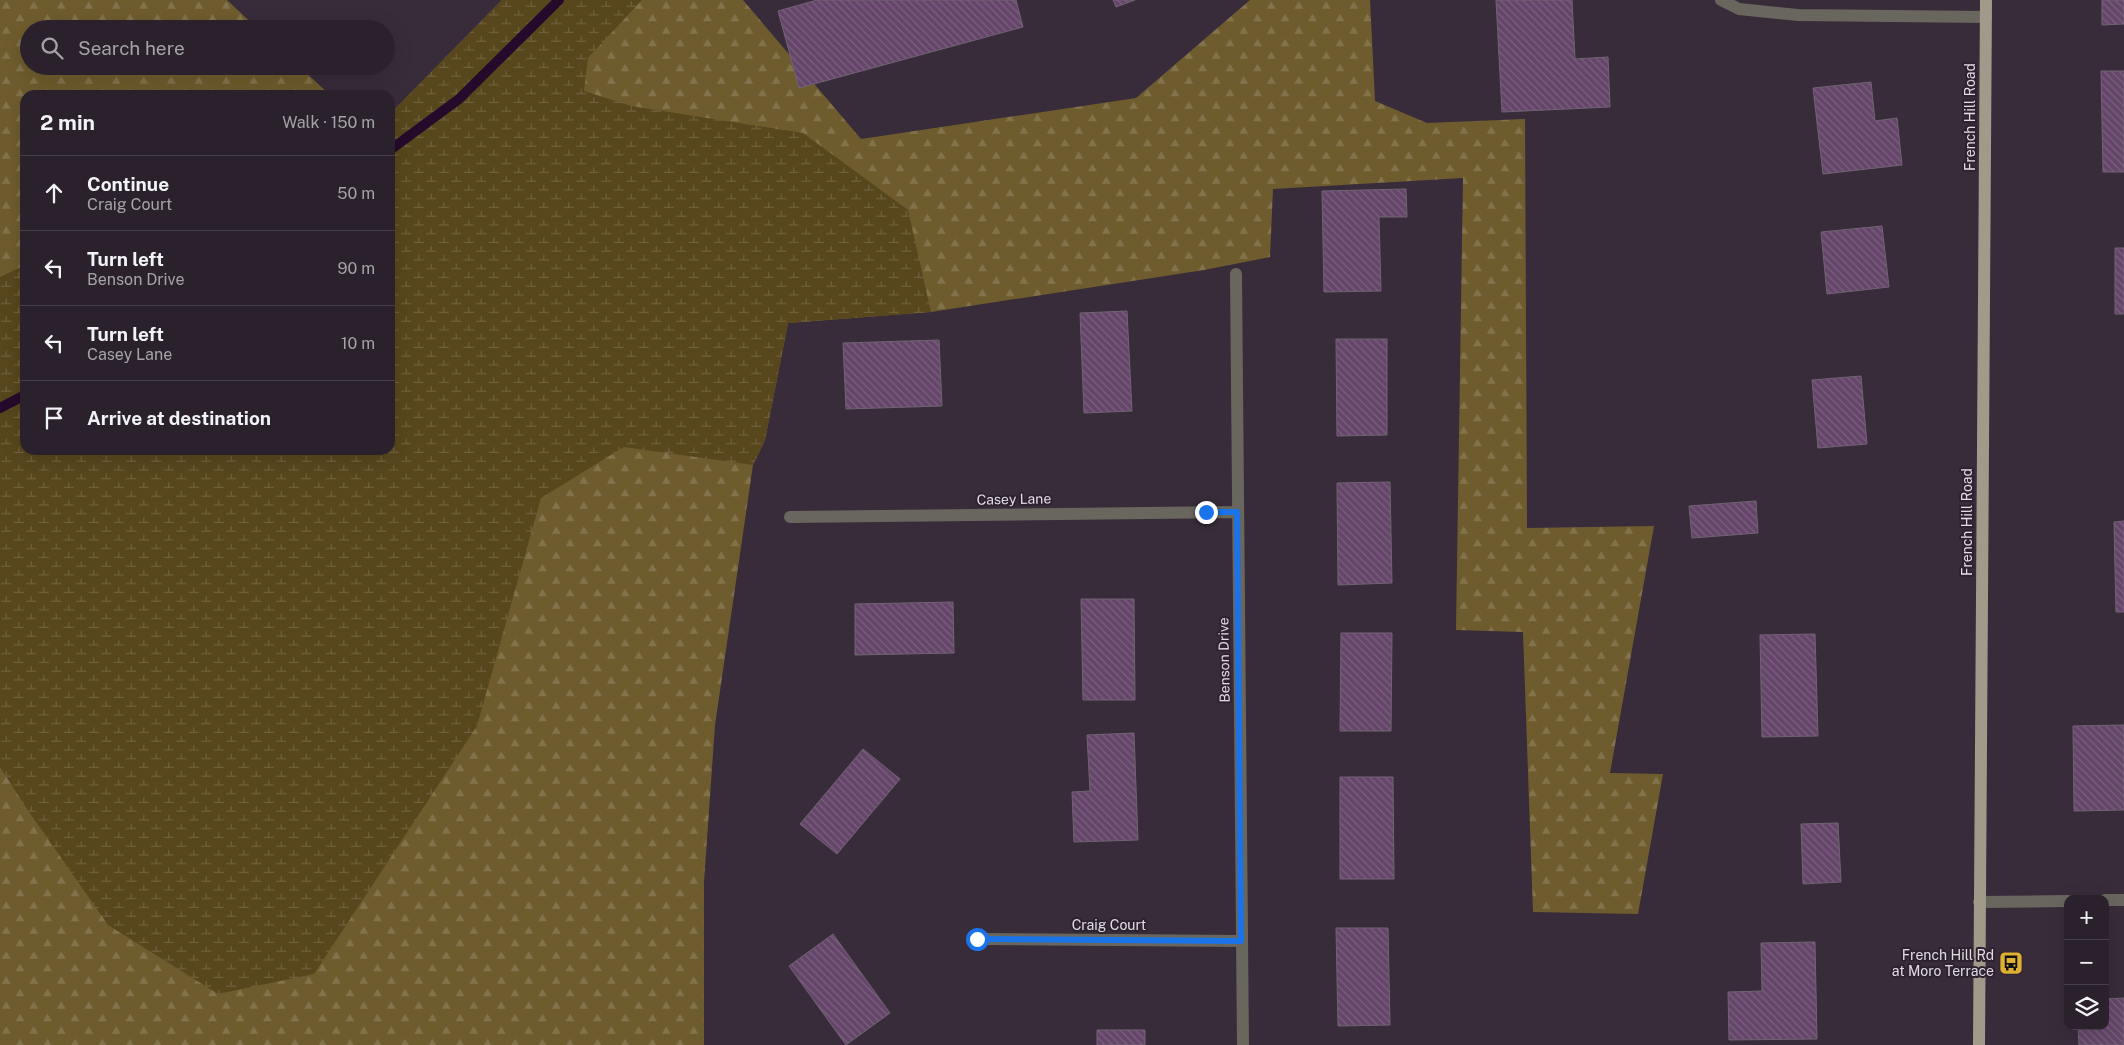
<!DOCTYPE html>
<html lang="en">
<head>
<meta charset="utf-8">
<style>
	body { margin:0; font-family:"Public Sans",sans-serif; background:#322934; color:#f1f3f6 }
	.controls { position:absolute; right:15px; bottom:15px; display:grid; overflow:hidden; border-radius:10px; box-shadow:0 5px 20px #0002 }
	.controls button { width:45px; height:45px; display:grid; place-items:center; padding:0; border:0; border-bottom:1px solid #463e48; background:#2a212c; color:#f1f3f6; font:25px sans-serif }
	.stop { position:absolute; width:15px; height:15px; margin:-11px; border:4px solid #1a73e8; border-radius:50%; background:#fff }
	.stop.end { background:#1a73e8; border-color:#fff; box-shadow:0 1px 5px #0008 }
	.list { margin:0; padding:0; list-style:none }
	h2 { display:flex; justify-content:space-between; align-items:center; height:65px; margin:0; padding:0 20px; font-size:21px }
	h2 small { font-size:16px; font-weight:400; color:#a5a3a9 }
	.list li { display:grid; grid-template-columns:32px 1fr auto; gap:15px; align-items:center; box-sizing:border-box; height:75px; padding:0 20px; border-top:1px solid #463e48 }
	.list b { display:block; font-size:19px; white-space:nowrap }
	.list p { margin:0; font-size:16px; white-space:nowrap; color:#a5a3a9 }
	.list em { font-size:16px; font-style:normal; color:#a5a3a9 }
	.icon { flex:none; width:28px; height:28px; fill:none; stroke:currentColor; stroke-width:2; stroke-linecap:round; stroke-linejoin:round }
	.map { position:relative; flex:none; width:2124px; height:1045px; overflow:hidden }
	.search { position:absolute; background:#2a212c; box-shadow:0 5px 20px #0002; left:20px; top:20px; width:375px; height:55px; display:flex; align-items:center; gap:12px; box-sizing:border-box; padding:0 18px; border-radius:28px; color:#a5a3a9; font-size:19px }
	.panel { position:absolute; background:#2a212c; box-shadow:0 5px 20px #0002; left:20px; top:90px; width:375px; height:365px; border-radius:15px }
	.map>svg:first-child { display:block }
	.forest { fill:url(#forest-firs) }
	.wetland { fill:url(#wetland-marsh) }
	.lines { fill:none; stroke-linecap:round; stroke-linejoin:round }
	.stream { stroke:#260a2b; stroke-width:10 }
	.building { fill:url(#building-back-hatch); stroke:#706372 }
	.minor { stroke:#69665e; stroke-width:12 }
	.major { stroke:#a19a8a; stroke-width:12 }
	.route { stroke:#1a73e8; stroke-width:6 }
	.labels { text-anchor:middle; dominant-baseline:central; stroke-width:4; stroke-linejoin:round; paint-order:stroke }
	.street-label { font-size:14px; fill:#e3dbe4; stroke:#2d222f }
	.poi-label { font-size:14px; fill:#e3dbe4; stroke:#2d222f; text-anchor:end }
</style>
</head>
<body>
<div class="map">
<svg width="2124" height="1045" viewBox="0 0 2124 1045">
	<defs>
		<pattern id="forest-firs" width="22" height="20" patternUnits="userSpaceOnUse" patternTransform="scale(1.25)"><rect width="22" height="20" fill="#6f5c2e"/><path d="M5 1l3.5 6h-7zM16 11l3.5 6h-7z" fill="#83734c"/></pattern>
		<pattern id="wetland-marsh" width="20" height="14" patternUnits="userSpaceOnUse" patternTransform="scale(1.25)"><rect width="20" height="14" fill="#58471d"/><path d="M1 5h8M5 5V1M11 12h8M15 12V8" fill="none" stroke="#70613e"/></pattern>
		<pattern id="building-back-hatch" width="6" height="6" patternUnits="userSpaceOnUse" patternTransform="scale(1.25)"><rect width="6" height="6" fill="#65466a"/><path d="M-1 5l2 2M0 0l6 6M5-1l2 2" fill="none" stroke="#7b607f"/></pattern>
	</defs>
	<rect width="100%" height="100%" fill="#382c3a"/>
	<path class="forest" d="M 0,0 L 227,0 L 258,29 L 29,29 L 29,66 L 299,66 L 330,95 L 25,95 L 25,450 L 390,450 L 390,114 L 502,0 L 743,0 L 861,139 L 1136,98 L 1250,0 L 1370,0 L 1375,101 L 1427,123 L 1525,119 L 1527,528 L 1654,526 L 1610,773 L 1663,774 L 1638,914 L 1533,912 L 1523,632 L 1456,630 L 1463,178 L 1273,189 L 1270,257 L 1204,270 L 931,312 L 788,323 L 765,440 L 753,465 L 715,725 L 704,882 L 704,1045 L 0,1045 Z"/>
	<path class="wetland" d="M 502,0 L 642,0 L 588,58 L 584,91 L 631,106 L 803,133 L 908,210 L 931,312 L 788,323 L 765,440 L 753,465 L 624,447 L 541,498 L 477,726 L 314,974 L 218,994 L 108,925 L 27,809 L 0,767 L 0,277 L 25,265 L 25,450 L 390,450 L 390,114 Z"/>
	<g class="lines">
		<path class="stream" d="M 390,150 L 459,99 L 559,0
			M 0,408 L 25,395"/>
	</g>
	<path class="building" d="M 817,0 L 1016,0 L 1023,27 L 799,88 L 778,11 Z
		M 1113,0 L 1135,0 L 1116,7 Z
		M 1496,0 L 1572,0 L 1575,59 L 1608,57 L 1610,107 L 1502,112 Z
		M 2102,0 L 2124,0 L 2124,24 L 2102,25 Z
		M 2101,71 L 2124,71 L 2124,172 L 2103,172 Z
		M 1871,82 L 1875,121 L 1897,118 L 1902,165 L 1823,174 L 1813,88 Z
		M 1406,189 L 1407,217 L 1379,217 L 1381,291 L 1324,292 L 1322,191 Z
		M 1882,226 L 1889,287 L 1827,294 L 1821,232 Z
		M 2115,248 L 2124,248 L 2124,314 L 2115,314 Z
		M 1127,311 L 1132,411 L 1084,413 L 1080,313 Z
		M 1336,339 L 1387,339 L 1387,435 L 1337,436 Z
		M 939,340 L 942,406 L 846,409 L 843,343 Z
		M 1861,376 L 1867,444 L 1818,448 L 1812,380 Z
		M 1390,482 L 1392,583 L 1338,585 L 1337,483 Z
		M 1756,501 L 1758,533 L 1692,538 L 1689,506 Z
		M 2124,521 L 2124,612 L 2116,612 L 2114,522 Z
		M 1081,599 L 1134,599 L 1135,700 L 1083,700 Z
		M 953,602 L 954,653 L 855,655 L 855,604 Z
		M 1341,633 L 1392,633 L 1391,731 L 1340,731 Z
		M 1815,634 L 1818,736 L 1762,737 L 1760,635 Z
		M 2124,725 L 2124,810 L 2074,811 L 2073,726 Z
		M 1134,733 L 1138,840 L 1074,842 L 1072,792 L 1090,791 L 1087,735 Z
		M 863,749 L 900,779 L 837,854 L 800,824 Z
		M 1340,777 L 1393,777 L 1394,879 L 1340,879 Z
		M 1838,823 L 1841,882 L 1803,884 L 1801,824 Z
		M 1336,928 L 1388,928 L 1390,1025 L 1338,1026 Z
		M 833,934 L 890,1013 L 846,1045 L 789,966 Z
		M 1815,942 L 1817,1039 L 1729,1040 L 1728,992 L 1762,991 L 1761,943 Z
		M 2124,998 L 2124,1045 L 2079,1045 L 2078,1026 L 2105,1026 L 2105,999 Z
		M 1097,1030 L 1145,1030 L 1145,1045 L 1097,1045 Z"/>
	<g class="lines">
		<path class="minor" d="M 1721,0 L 1739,9 L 1798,15 L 1986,17
			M 1236,274 L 1243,1045
			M 790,517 L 1237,512
			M 2105,900 L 2124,900
			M 1979,902 L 2068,901
			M 977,939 L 1241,941"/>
		<path class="major" d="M 1979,1045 L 1986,0"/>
	</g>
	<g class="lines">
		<path class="route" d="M 977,939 L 1241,941 L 1237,512 L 1206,512"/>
	</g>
	<defs>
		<g id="bus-square" transform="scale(1.25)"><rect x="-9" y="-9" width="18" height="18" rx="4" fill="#deb133" stroke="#2d222f"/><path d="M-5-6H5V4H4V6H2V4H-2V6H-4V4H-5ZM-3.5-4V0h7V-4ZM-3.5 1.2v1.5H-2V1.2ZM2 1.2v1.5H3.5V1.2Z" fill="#111"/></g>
	</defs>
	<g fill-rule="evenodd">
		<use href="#bus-square" x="2011" y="963"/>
	</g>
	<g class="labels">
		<g class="street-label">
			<text transform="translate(1970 117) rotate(-90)">French Hill Road</text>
			<text transform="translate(1014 499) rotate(-1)">Casey Lane</text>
			<text transform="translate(1967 522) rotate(-90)">French Hill Road</text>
			<text transform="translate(1224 660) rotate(-91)">Benson Drive</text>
			<text x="1109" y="925">Craig Court</text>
		</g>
		<g class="poi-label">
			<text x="1994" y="955">French Hill Rd<tspan x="1994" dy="16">at Moro Terrace</tspan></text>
		</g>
	</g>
</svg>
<div class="controls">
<button>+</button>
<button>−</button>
<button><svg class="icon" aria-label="layers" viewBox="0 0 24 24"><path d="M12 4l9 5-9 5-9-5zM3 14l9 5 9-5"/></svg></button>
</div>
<div class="stop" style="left:977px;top:939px"></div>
<div class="stop end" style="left:1206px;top:512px"></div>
<div class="search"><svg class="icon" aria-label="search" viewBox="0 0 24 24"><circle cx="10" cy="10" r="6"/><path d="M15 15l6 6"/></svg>Search here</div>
<section class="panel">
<h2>2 min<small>Walk · 150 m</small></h2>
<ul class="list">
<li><svg class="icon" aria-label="ahead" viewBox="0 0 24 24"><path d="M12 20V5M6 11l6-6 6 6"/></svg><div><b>Continue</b><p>Craig Court</p></div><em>50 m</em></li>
<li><svg class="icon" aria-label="left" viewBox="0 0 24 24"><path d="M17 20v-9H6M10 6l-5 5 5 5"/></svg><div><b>Turn left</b><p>Benson Drive</p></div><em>90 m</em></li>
<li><svg class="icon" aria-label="left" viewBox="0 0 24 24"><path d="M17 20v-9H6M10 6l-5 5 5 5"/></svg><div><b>Turn left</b><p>Casey Lane</p></div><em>10 m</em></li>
<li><svg class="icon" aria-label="arrive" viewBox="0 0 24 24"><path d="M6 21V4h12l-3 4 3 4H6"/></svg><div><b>Arrive at destination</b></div></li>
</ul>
</section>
</div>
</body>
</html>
